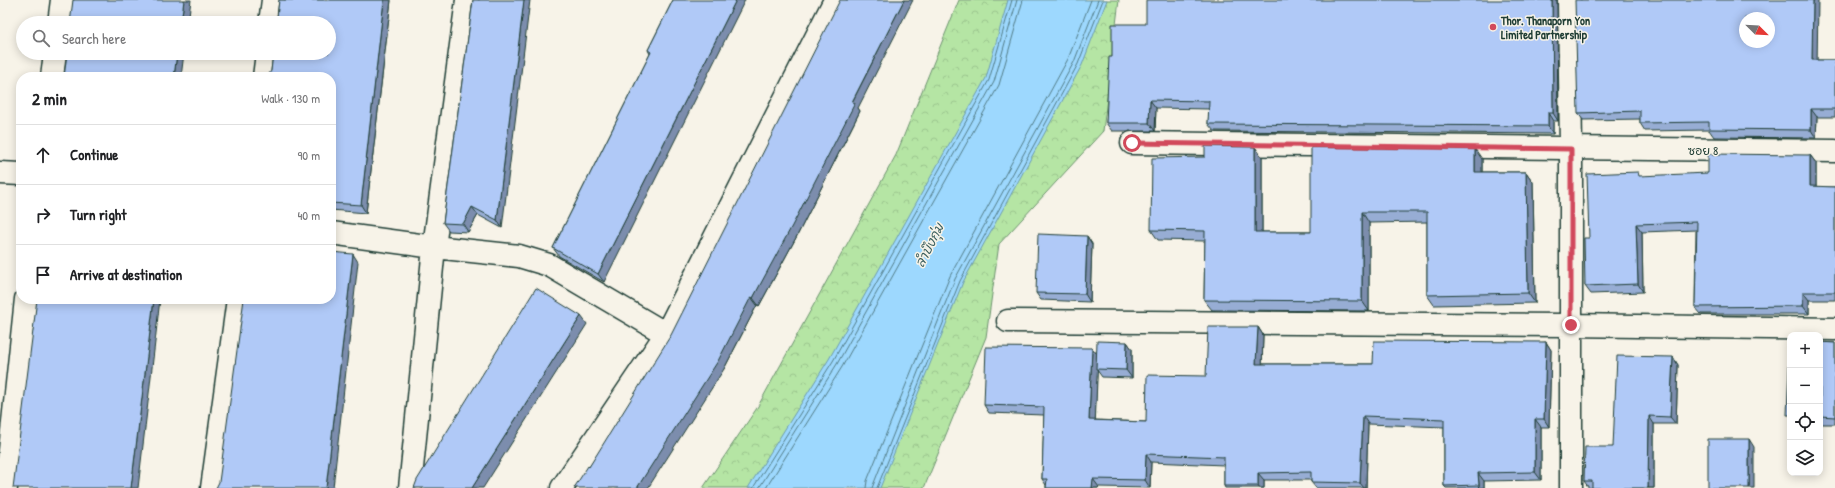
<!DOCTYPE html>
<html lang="en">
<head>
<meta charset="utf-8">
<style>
	body { margin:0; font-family:"Patrick Hand","Playpen Sans Thai",sans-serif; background:#f2f2f2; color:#202124 }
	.controls { position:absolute; right:12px; bottom:12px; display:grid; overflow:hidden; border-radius:8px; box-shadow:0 2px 10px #0003 }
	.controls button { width:36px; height:36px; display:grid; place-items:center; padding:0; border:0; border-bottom:1px solid #e0e0e0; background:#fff; color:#202124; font:20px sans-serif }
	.compass { position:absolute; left:1739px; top:12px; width:36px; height:36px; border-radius:50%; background:#fff; box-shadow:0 2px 10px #0003; rotate:114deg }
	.stop { position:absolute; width:12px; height:12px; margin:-9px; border:3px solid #d1495b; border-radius:50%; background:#fff }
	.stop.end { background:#d1495b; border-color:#fff; box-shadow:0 1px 4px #0008 }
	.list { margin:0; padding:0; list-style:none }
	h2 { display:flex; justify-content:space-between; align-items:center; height:52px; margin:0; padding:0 16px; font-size:17px }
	h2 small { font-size:13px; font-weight:400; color:#757577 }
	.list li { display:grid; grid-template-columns:26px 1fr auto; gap:12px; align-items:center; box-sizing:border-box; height:60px; padding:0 16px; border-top:1px solid #e0e0e0 }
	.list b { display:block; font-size:15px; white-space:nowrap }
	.list em { font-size:13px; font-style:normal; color:#757577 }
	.icon { flex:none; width:22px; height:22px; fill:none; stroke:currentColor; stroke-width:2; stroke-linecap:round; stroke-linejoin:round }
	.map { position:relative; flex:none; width:1835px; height:488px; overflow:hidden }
	.search { position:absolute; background:#fff; box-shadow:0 2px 10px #0003; left:16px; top:16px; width:320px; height:44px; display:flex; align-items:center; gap:10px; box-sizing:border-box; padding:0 14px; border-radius:22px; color:#757577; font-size:15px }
	.panel { position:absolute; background:#fff; box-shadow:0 2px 10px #0003; left:16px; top:72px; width:320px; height:232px; border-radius:16px }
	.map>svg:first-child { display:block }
	.forest { fill:url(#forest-crowns); stroke:#6a916c }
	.water { fill:#9dd8fe; stroke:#6b9aad }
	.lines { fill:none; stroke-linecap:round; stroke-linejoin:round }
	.shore { stroke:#517b85; stroke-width:1 }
	.minor-casing { stroke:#1f3d34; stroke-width:25 }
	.minor { stroke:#f7f3e8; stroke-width:22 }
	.wall { fill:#97add4; stroke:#1f3d34 }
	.shaded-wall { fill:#7b8dad; stroke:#1f3d34 }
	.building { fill:#b0c9f7; stroke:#1f3d34; fill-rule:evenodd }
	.route { stroke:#d1495b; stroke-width:5 }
	.poi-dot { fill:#d1495b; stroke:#f7f3e8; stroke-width:1.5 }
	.labels { text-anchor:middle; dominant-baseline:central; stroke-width:3; stroke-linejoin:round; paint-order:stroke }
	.poi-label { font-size:12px; font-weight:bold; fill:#1f3d34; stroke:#f7f3e8; text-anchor:start }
	.street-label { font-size:12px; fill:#1f3d34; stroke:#f7f3e8 }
	.water-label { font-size:13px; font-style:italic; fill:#385c5c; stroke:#f7f3e8 }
</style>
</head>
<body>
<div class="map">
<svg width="1835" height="488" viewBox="0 0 1835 488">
	<defs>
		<pattern id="forest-crowns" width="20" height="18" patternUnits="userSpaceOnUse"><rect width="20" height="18" fill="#b5e5a4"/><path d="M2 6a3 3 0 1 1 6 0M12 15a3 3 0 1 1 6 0" fill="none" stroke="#9bc58e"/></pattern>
	</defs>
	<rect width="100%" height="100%" fill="#f7f3e8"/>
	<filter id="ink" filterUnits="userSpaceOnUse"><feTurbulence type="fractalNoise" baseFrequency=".025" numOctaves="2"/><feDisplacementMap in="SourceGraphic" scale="8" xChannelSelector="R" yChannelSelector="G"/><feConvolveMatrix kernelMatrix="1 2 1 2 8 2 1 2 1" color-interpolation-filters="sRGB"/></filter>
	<g filter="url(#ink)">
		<path class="forest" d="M 959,0 L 1119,0 L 1103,131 L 999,244 L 986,337 L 924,488 L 703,488 L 757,408 L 896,155 Z"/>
		<path class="water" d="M 1008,0 L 1107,0 L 1082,65 L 963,282 L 880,488 L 748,488 L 829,359 L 986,78 Z"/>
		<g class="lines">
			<path class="shore" d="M 753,488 L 833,361 L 989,80 L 1012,0
				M 759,488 L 837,364 L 994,82 L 1017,0
				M 766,488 L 842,367 L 999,85 L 1023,0
				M 866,488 L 867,481 L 950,276 L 1068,59 L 1091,0
				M 872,488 L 955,279 L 1074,62 L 1098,0
				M 877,488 L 960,281 L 1078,64 L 1103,0"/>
			<g class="minor-casing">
				<path id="minor" d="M 1569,0 L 1571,149 L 1571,488
					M 59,23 L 62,0
					M 270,23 L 273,0
					M 52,77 L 55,53
					M 264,77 L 267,53
					M 1132,143 L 1835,151
					M 0,173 L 21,174
					M 331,233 L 434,247 L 519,256 L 549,265 L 666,334
					M 1008,321 L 1571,325 L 1835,329
					M 6,488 L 26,299
					M 212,488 L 238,299
					M 410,488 L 434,247 L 467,0
					M 562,488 L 666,334 L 835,0"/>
			</g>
			<use href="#minor" class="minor"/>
		</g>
		<path class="wall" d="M 279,0 L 391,0 L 366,213 L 331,210 L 331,77 L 271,71 Z
			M 473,0 L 502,228 L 478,215 L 468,232 L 449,231 L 443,223 Z
			M 673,0 L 604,282 L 559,256 L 553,248 L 650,54 L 648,50 Z
			M 1557,0 L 1558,121 L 1553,121 L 1553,134 L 1214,131 L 1208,124 L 1209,109 L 1156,108 L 1155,131 L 1112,131 L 1106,123 L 1112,57 L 1146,24 Z
			M 1818,60 L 1835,60 L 1835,117 L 1817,117 L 1816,138 L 1714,137 L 1709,130 L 1645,131 L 1640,123 L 1640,119 L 1583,120 L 1578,113 Z
			M 858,108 L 860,111 L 798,234 L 759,306 L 757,305 L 724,369 L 589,467 Z
			M 1255,147 L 1262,157 L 1262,232 L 1311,232 L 1482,159 L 1482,172 L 1526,172 L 1533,182 L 1535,303 L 1434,305 L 1427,295 L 1427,222 L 1369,223 L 1369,311 L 1212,310 L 1204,300 L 1205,241 L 1158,240 L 1151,230 L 1205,157 Z
			M 1810,155 L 1816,163 L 1816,187 L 1835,187 L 1835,300 L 1809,300 L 1809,314 L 1701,314 L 1695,307 L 1696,230 L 1642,232 L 1643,292 L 1591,294 L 1585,286 L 1589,238 L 1708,173 Z
			M 1087,236 L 1092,244 L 1090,302 L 1041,300 L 1036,293 Z
			M 1258,327 L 1263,335 L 1262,364 L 1373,364 L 1546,342 L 1551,350 L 1549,427 L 1541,427 L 1541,480 L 1484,481 L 1484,488 L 1446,488 L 1444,486 L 1444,427 L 1368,424 L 1366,488 L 1316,488 L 1311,482 L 1311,480 L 1264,480 L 1264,488 L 1225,488 L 1224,486 L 1224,465 L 1151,462 L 1150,488 L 1099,487 L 1098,488 L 1046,488 L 1046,485 L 1042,479 L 1044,415 L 989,413 L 984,405 L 1092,348 L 1097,355 L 1127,342 L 1132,349 L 1132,378 L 1102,377 L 1097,370 L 1095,420 L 1146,422 L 1206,376 Z
			M 1820,342 L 1835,343 L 1835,424 L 1820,424 Z
			M 1673,357 L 1678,365 L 1676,424 L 1654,424 L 1654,488 L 1589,488 L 1584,481 L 1613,447 Z"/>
		<path class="shaded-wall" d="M 184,0 L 191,0 L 188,23 L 181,23 Z
			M 384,0 L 391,0 L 366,213 L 361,205 Z
			M 524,0 L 530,0 L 502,228 L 497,220 Z
			M 736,0 L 745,0 L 604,282 L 598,274 Z
			M 904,0 L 913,0 L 858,108 L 860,111 L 798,234 L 759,306 L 753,298 Z
			M 1552,0 L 1557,0 L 1558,121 L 1553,113 Z
			M 1813,0 L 1818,0 L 1817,68 L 1812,60 Z
			M 177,53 L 184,53 L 181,77 L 174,77 Z
			M 1150,100 L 1156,108 L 1155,131 L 1149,123 Z
			M 1811,109 L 1817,117 L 1816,138 L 1811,130 Z
			M 1548,113 L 1553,121 L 1553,134 L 1548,126 Z
			M 1255,147 L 1262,157 L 1262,242 L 1255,232 Z
			M 1475,149 L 1482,159 L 1482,183 L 1475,172 Z
			M 1810,155 L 1816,163 L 1816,194 L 1810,186 Z
			M 1526,172 L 1533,182 L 1535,303 L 1528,293 Z
			M 472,207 L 478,215 L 468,232 L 463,224 Z
			M 1362,212 L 1369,223 L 1369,311 L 1362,301 Z
			M 1636,224 L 1642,232 L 1643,292 L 1638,284 Z
			M 1087,236 L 1092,244 L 1090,302 L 1085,294 Z
			M 353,254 L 358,262 L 333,488 L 326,488 Z
			M 1803,292 L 1809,300 L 1809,314 L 1803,306 Z
			M 751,297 L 757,305 L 724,369 L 648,488 L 637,488 Z
			M 154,299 L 160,299 L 138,488 L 131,488 Z
			M 581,316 L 587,324 L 483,488 L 472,488 Z
			M 1258,327 L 1263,335 L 1262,372 L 1256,364 Z
			M 1127,342 L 1132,349 L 1132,378 L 1126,370 Z
			M 1546,342 L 1551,350 L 1549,427 L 1544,419 Z
			M 1092,348 L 1098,355 L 1095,428 L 1089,420 Z
			M 1673,357 L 1678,365 L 1676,424 L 1670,417 Z
			M 1363,416 L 1368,424 L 1366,488 L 1364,488 L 1360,483 Z
			M 1649,416 L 1654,424 L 1654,488 L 1648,488 Z
			M 1535,419 L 1541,427 L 1541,480 L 1535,472 Z
			M 1749,439 L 1754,447 L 1754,488 L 1749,488 Z
			M 1146,454 L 1151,462 L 1150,488 L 1145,480 Z
			M 1258,473 L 1264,480 L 1264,488 L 1259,488 L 1258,486 Z
			M 1478,473 L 1484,481 L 1484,488 L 1480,488 L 1479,485 Z
			M 1093,479 L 1099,487 L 1098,488 L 1092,488 Z"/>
		<path class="building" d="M 73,0 L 184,0 L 181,23 L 70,23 Z
			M 279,0 L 384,0 L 361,205 L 331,203 L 331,77 L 267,77 L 271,71 L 273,53 L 329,53 L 329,23 L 273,23 L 277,17 Z
			M 473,0 L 524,0 L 497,220 L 472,207 L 463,224 L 443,223 Z
			M 673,0 L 736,0 L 598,274 L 553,248 L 651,52 L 648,50 Z
			M 840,0 L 904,0 L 852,102 L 855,103 L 792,226 L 753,298 L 751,297 L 718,361 L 637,488 L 574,488 L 588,466 L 589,467 L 671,335 Z
			M 1146,0 L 1552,0 L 1553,113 L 1548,113 L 1548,126 L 1208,124 L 1209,101 L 1150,100 L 1149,123 L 1106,123 L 1109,57 L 1112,57 L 1112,24 L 1146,24 Z
			M 1575,0 L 1813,0 L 1812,60 L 1835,60 L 1835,109 L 1811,109 L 1811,130 L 1709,129 L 1709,122 L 1640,123 L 1640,111 L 1578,113 ZM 1745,18 L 1769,18 L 1769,42 L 1745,42 Z
			M 67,53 L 177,53 L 174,77 L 64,77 Z
			M 1205,146 L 1255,147 L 1255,232 L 1311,232 L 1311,147 L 1475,149 L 1475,172 L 1526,172 L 1528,293 L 1427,295 L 1427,212 L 1362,212 L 1362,301 L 1204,300 L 1205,231 L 1151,230 L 1152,158 L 1205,157 Z
			M 1708,154 L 1810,155 L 1810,186 L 1835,187 L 1835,292 L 1803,292 L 1803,306 L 1695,307 L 1697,222 L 1636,224 L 1638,284 L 1585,286 L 1584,238 L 1589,238 L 1587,174 L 1638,172 L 1639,176 L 1708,173 Z
			M 1038,234 L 1087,236 L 1085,294 L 1036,293 Z
			M 331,252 L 353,254 L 326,488 L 216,488 L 219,482 L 244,299 L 331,299 Z
			M 536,288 L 581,316 L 472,488 L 414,488 L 417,480 Z
			M 37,299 L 154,299 L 131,488 L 13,488 Z
			M 1208,327 L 1258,327 L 1256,364 L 1373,364 L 1374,341 L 1546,342 L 1544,419 L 1535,419 L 1535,472 L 1478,473 L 1479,485 L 1444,486 L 1444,419 L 1363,416 L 1360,483 L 1311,482 L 1311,472 L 1258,473 L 1258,486 L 1224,486 L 1224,457 L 1146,454 L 1145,480 L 1093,479 L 1092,488 L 1046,488 L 1047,479 L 1042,479 L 1044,407 L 984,405 L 986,347 L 1092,348 L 1089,420 L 1146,422 L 1147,375 L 1206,376 Z
			M 1097,341 L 1127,342 L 1126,370 L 1096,369 Z
			M 1790,342 L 1790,415 L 1787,415 Z
			M 1820,342 L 1835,343 L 1835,417 L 1820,416 Z
			M 1617,356 L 1673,357 L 1670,417 L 1649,416 L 1648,488 L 1592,488 L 1592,481 L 1584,481 L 1585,447 L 1613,447 Z
			M 1708,439 L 1749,439 L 1749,488 L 1708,488 Z"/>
	</g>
	<g class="lines" filter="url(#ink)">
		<path class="route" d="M 1132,143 L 1571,149 L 1571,325"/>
	</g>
	<circle class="poi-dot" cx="1493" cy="27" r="4"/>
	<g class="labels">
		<g class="poi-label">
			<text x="1501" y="20">Thor. Thanaporn Yon<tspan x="1501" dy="14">Limited Partnership</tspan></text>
		</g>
		<g class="street-label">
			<text x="1703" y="150">ซอย 8</text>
		</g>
		<g class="water-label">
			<text transform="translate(929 245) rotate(-63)">ลำบึงกุ่ม</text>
		</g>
	</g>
</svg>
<div class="controls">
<button>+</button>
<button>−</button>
<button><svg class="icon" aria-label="locate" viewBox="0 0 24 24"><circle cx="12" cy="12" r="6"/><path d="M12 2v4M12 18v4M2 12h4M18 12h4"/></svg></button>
<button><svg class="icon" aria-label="layers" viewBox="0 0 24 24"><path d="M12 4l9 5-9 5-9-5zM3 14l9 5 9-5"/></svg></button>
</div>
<svg class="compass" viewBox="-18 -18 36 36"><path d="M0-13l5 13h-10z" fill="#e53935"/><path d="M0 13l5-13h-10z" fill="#757577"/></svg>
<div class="stop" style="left:1132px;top:143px"></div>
<div class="stop end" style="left:1571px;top:325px"></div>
<div class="search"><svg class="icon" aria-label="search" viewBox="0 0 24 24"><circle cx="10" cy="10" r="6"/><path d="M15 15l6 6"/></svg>Search here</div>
<section class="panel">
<h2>2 min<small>Walk · 130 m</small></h2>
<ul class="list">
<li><svg class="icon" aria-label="ahead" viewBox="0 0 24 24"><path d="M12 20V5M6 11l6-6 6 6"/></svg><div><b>Continue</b></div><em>90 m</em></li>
<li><svg class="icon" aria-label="right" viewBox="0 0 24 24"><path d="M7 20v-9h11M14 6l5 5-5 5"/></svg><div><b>Turn right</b></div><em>40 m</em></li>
<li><svg class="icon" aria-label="arrive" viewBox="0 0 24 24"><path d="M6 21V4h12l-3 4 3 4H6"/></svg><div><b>Arrive at destination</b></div></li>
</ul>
</section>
</div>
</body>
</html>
